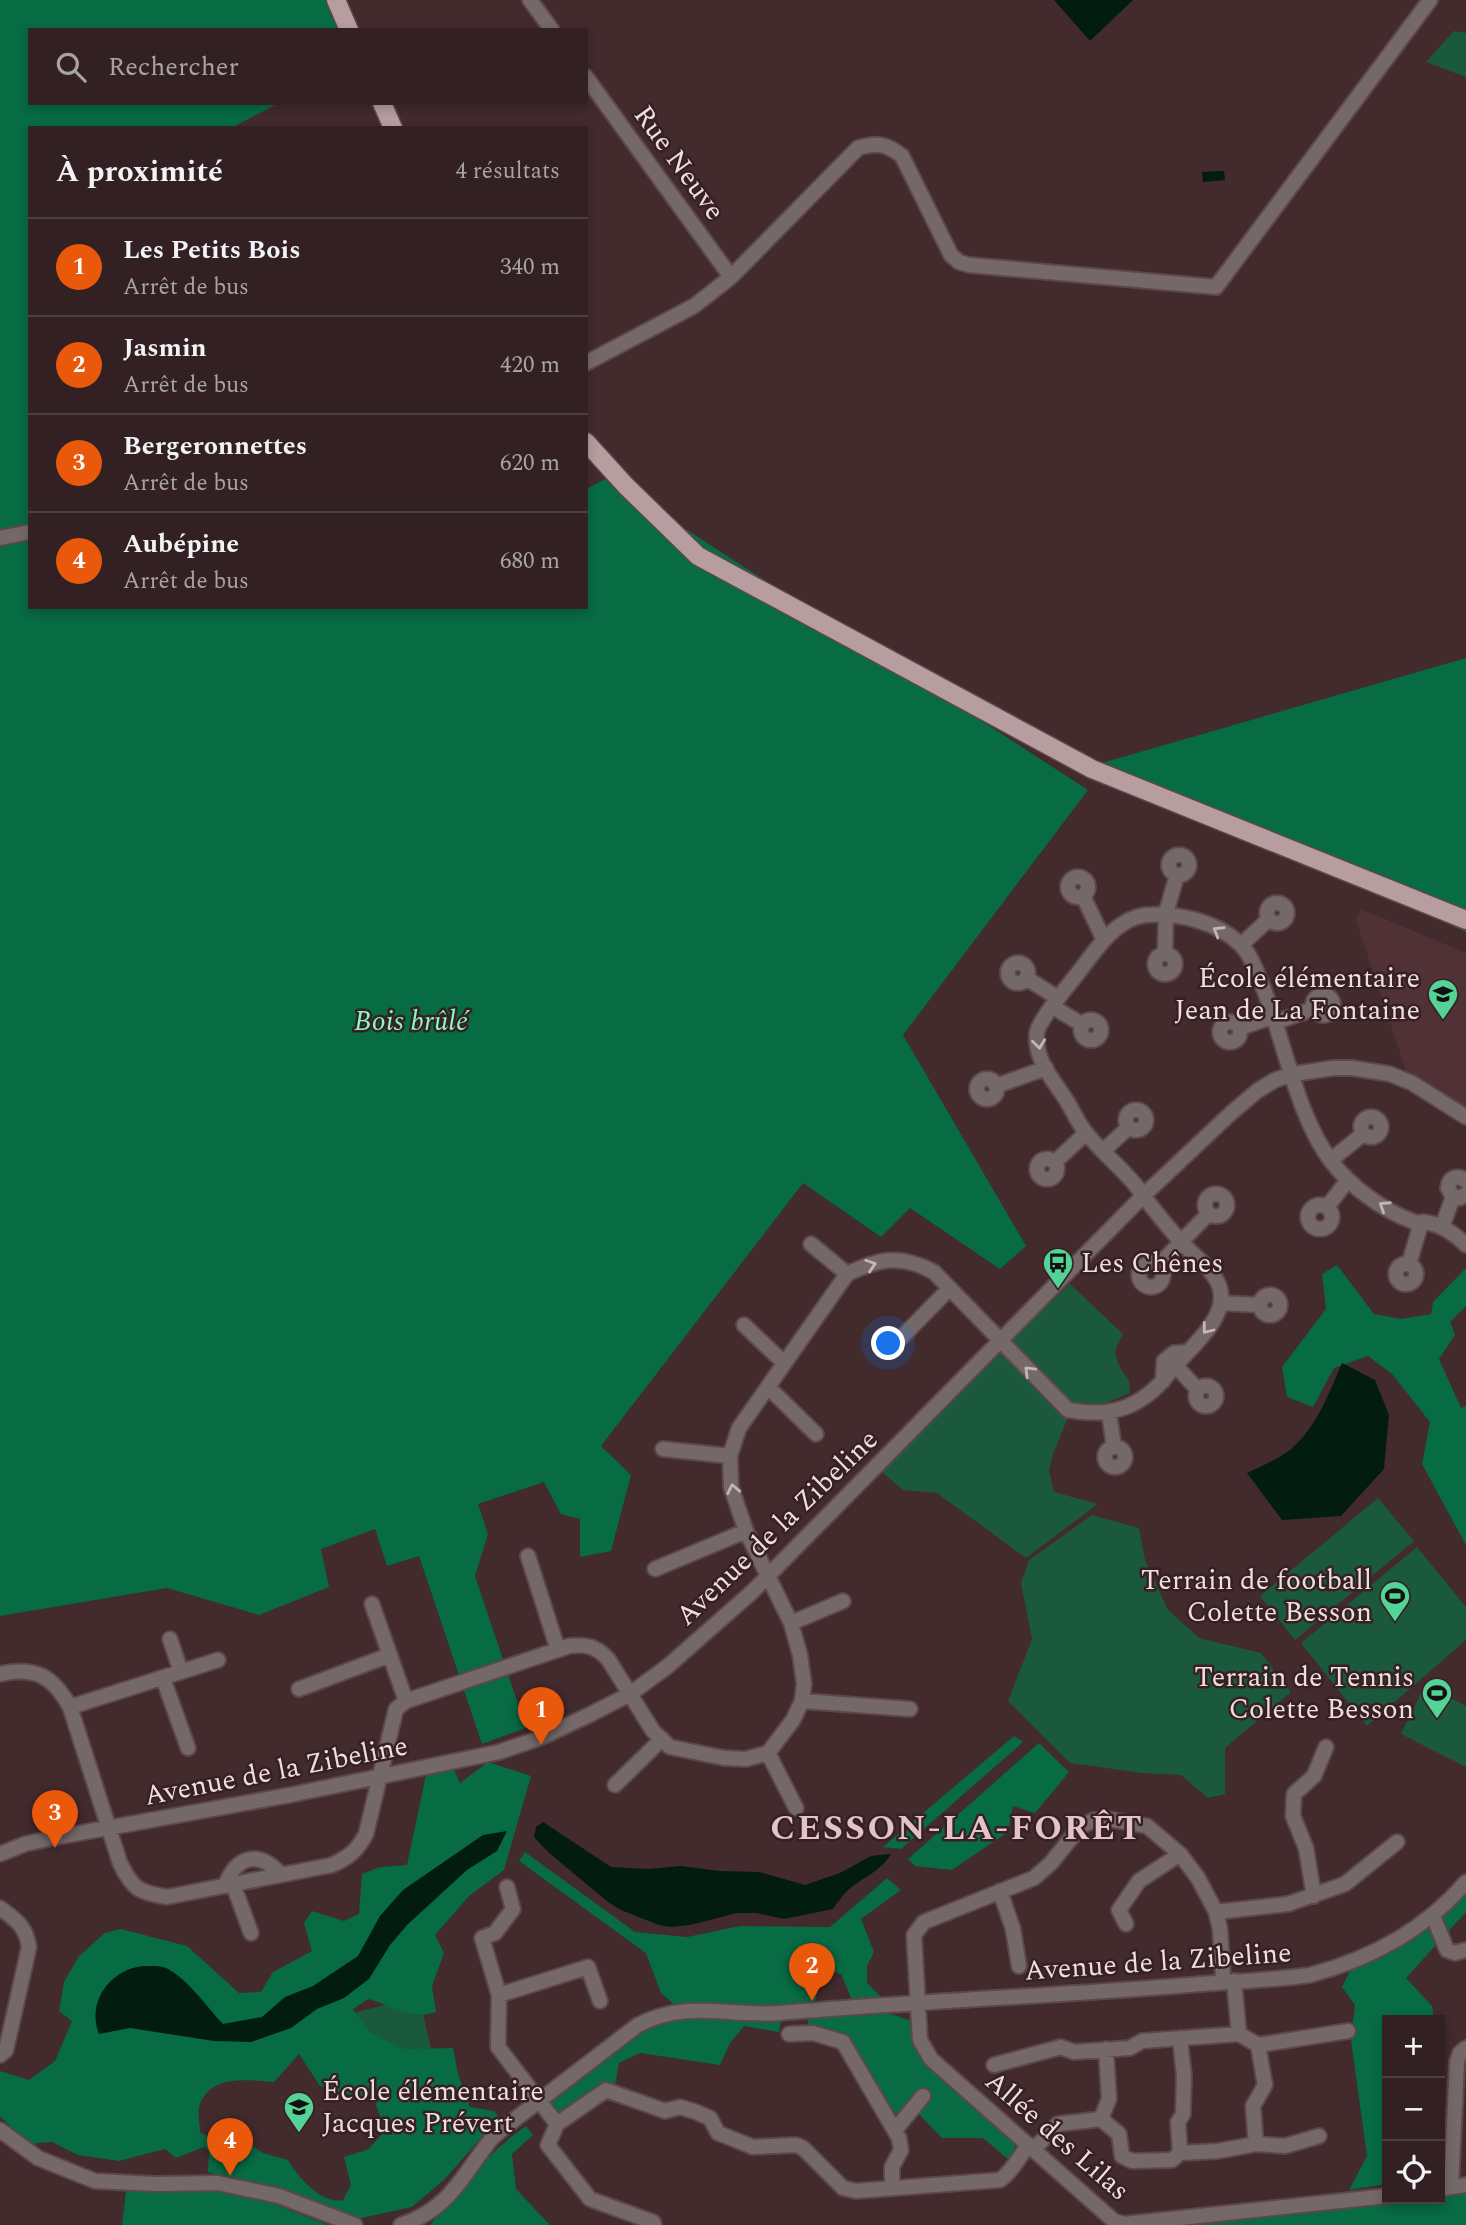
<!DOCTYPE html>
<html lang="fr">
<head>
<meta charset="utf-8">
<style>
	body { margin:0; font-family:Spectral,serif; background:#3d2d2f; color:#f1f3f6 }
	.controls { position:absolute; right:21px; bottom:21px; display:grid; overflow:hidden; border-radius:0px; box-shadow:0 4px 10px #0003 }
	.controls button { width:63px; height:63px; display:grid; place-items:center; padding:0; border:0; border-bottom:2px solid #4d3e40; background:#322022; color:#f1f3f6; font:35px sans-serif }
	.you { position:absolute; left:889px; top:1344px; width:24px; height:24px; margin:-18px; border:5px solid #fff; border-radius:50%; background:#1a73e8; box-shadow:0 0 0 10px #1a73e833 }
	.badge { display:grid; place-items:center; width:46px; height:46px; border-radius:50%; background:#ea580c; color:#fff; font-size:23px; font-weight:700 }
	.pin { position:absolute; translate:-50% -58px; filter:drop-shadow(0 2px 4px #0008) }
	.pin::after { content:''; position:absolute; top:37px; width:24px; height:21px; background:inherit; clip-path:polygon(0 0,100% 0,50% 100%) }
	.list { margin:0; padding:0; list-style:none }
	h2 { display:flex; justify-content:space-between; align-items:center; height:91px; margin:0; padding:0 28px; font-size:30px }
	h2 small { font-size:23px; font-weight:400; color:#a8a3a5 }
	.list li { display:grid; grid-template-columns:46px 1fr auto; gap:21px; align-items:center; box-sizing:border-box; height:98px; padding:0 28px; border-top:2px solid #4d3e40 }
	.list b { display:block; font-size:26px; white-space:nowrap }
	.list p { margin:0; font-size:23px; white-space:nowrap; color:#a8a3a5 }
	.list em { font-size:23px; font-style:normal; color:#a8a3a5 }
	.icon { flex:none; width:38px; height:38px; fill:none; stroke:currentColor; stroke-width:2; stroke-linecap:round; stroke-linejoin:round }
	.map { position:relative; flex:none; width:1466px; height:2225px; overflow:hidden }
	.search { position:absolute; background:#322022; box-shadow:0 4px 10px #0003; left:28px; top:28px; width:560px; height:77px; display:flex; align-items:center; gap:18px; box-sizing:border-box; padding:0 24px; border-radius:0px; color:#a8a3a5; font-size:26px }
	.panel { position:absolute; background:#322022; box-shadow:0 4px 10px #0003; left:28px; top:126px; width:560px; height:483px; border-radius:0px }
	.map>svg:first-child { display:block }
	.built { fill:#503236 }
	.green { fill:#1a593c }
	.forest { fill:#076b44; fill-rule:evenodd }
	.water { fill:#021c0f }
	.lines { fill:none; stroke-linecap:round; stroke-linejoin:round }
	.minor-casing { stroke:#5e4749; stroke-width:18 }
	.major-casing { stroke:#5e4749; stroke-width:21 }
	.minor { stroke:#756869; stroke-width:14 }
	.major { stroke:#b79da0; stroke-width:18 }
	.oneway { stroke:#c4b5b6 }
	.labels { text-anchor:middle; dominant-baseline:central; stroke-width:5; stroke-linejoin:round; paint-order:stroke }
	.street-label { font-size:28px; fill:#eededf; stroke:#372023 }
	.poi-label { font-size:28px; fill:#eededf; stroke:#372023; text-anchor:end }
	.park-label { font-size:28px; font-style:italic; fill:#88fabe; stroke:#372023 }
	.district-label { font-size:35px; font-weight:bold; letter-spacing:2px; fill:#e3c3c7; stroke:#372023 }
</style>
</head>
<body>
<div class="map">
<svg width="1466" height="2225" viewBox="0 0 1466 2225">
	<rect width="100%" height="100%" fill="#422a2d"/>
	<path class="built" d="M 1361,909 L 1466,953 L 1466,1108 L 1406,1071 L 1356,920 Z"/>
	<path class="green" d="M 1454,31 L 1466,33 L 1466,77 L 1426,62 Z
		M 1070,1284 L 1123,1334 L 1115,1351 L 1118,1364 L 1129,1381 L 1130,1393 L 1098,1406 L 1073,1404 L 1011,1340 Z
		M 1004,1350 L 1069,1415 L 1053,1454 L 1049,1470 L 1054,1492 L 1098,1504 L 1026,1558 L 937,1493 L 903,1490 L 881,1471 Z
		M 1378,1498 L 1414,1541 L 1295,1640 L 1260,1596 Z
		M 1092,1515 L 1139,1528 L 1145,1560 L 1168,1610 L 1199,1638 L 1261,1653 L 1291,1692 L 1225,1748 L 1225,1794 L 1208,1798 L 1181,1775 L 1142,1773 L 1070,1763 L 1008,1701 L 1032,1639 L 1021,1583 L 1029,1560 Z
		M 1417,1547 L 1466,1607 L 1466,1640 L 1367,1726 L 1301,1643 Z
		M 1425,1685 L 1466,1706 L 1466,1767 L 1401,1734 Z
		M 419,1997 L 431,2048 L 368,2063 L 356,2012 Z"/>
	<path class="forest" d="M 0,0 L 329,0 L 342,30 L 30,30 L 30,103 L 279,103 L 231,128 L 30,128 L 30,607 L 586,607 L 586,489 L 607,478 L 1088,790 L 903,1035 L 1026,1246 L 1000,1269 L 910,1208 L 881,1237 L 803,1183 L 601,1446 L 631,1475 L 611,1551 L 580,1557 L 580,1519 L 561,1514 L 544,1482 L 478,1504 L 488,1534 L 475,1576 L 526,1728 L 482,1744 L 419,1556 L 387,1566 L 375,1529 L 321,1549 L 329,1587 L 259,1615 L 167,1588 L 0,1616 Z
		M 1466,658 L 1466,932 L 1095,765 Z
		M 1337,1265 L 1374,1314 L 1401,1319 L 1431,1314 L 1433,1302 L 1466,1268 L 1466,1306 L 1450,1322 L 1455,1335 L 1439,1359 L 1461,1408 L 1466,1406 L 1466,1545 L 1422,1464 L 1430,1422 L 1392,1374 L 1368,1356 L 1334,1368 L 1313,1407 L 1287,1397 L 1282,1367 L 1326,1309 L 1322,1274 Z
		M 1014,1736 L 1023,1742 L 901,1849 L 883,1847 Z
		M 1039,1743 L 1069,1772 L 1035,1813 L 1013,1806 L 1008,1832 L 952,1870 L 915,1866 L 908,1859 Z
		M 488,1762 L 531,1776 L 504,1870 L 469,1896 L 435,1935 L 444,1953 L 432,1986 L 436,2012 C 410,2020 392,2005 368,1999 L 353,2009 L 369,2032 L 403,2049 L 453,2048 L 458,2074 L 470,2107 L 494,2111 L 499,2117 L 445,2179 L 412,2207 L 357,2219 L 208,2172 L 209,2151 L 204,2147 L 176,2158 L 165,2149 L 119,2161 L 78,2155 L 52,2142 L 28,2144 L 0,2116 L 0,2071 L 29,2080 L 55,2061 L 72,2021 L 59,2011 L 64,1982 L 79,1956 L 105,1933 L 121,1929 L 187,1946 L 239,1993 L 261,1992 L 273,1972 L 312,1951 L 304,1923 L 312,1911 L 344,1921 L 359,1914 L 362,1874 L 380,1867 L 407,1865 L 426,1775 L 454,1769 L 460,1783 ZM 299,2054 L 320,2086 L 375,2102 L 385,2130 L 369,2149 L 344,2157 L 351,2185 L 343,2200 C 322,2205 297,2176 288,2160 L 263,2153 L 235,2134 L 215,2141 L 200,2132 C 200,2125 197,2111 200,2104 C 211,2074 249,2080 274,2082 Z
		M 525,1852 L 635,1932 L 687,1937 L 740,1926 L 830,1927 L 887,1878 L 901,1890 L 861,1919 L 874,1952 L 867,1966 L 867,1983 L 882,1998 L 852,2000 L 841,1974 L 820,1968 L 815,2005 L 752,2008 L 677,2007 L 661,1993 L 646,1953 L 519,1861 Z
		M 1466,1887 L 1466,1912 L 1406,1978 L 1432,2006 L 1434,2020 L 1387,2020 L 1387,2184 L 1349,2190 L 1367,2156 L 1351,2040 L 1355,2005 L 1342,1987 L 1351,1969 Z
		M 882,2011 L 912,2021 L 918,2051 L 1017,2143 L 1009,2160 L 983,2138 L 942,2138 L 911,2106 L 895,2114 L 854,2045 L 816,2028 L 808,2027 L 808,2019 Z
		M 712,2015 L 781,2020 L 779,2032 L 744,2026 L 730,2043 L 720,2065 L 640,2053 L 619,2063 L 615,2086 L 559,2118 L 550,2103 L 656,2021 Z
		M 526,2126 L 533,2135 L 512,2154 L 516,2189 L 550,2225 L 430,2225 C 459,2189 488,2152 526,2126 Z
		M 214,2187 L 269,2202 L 328,2225 L 122,2225 L 126,2191 Z
		M 1466,2190 L 1466,2225 L 1171,2225 L 1394,2199 L 1440,2199 L 1440,2193 Z"/>
	<path class="water" d="M 1054,0 L 1133,0 L 1090,41 Z
		M 1224,171 L 1225,180 L 1203,182 L 1202,172 Z
		M 1342,1363 L 1375,1380 L 1389,1415 L 1384,1469 L 1341,1516 L 1282,1520 L 1247,1473 C 1261,1466 1279,1459 1291,1449 C 1317,1427 1329,1393 1342,1363 Z
		M 543,1822 L 611,1867 L 648,1869 L 681,1866 L 719,1871 L 759,1872 L 805,1885 L 840,1873 L 871,1856 L 891,1854 C 880,1872 863,1877 847,1891 C 842,1896 837,1903 833,1909 L 784,1919 L 756,1913 L 737,1913 L 690,1925 L 670,1927 L 659,1925 L 621,1910 L 608,1902 L 548,1852 L 534,1837 L 536,1827 Z
		M 507,1831 L 497,1851 L 467,1870 L 407,1925 L 390,1945 L 369,1979 L 344,1998 L 317,2009 L 291,2028 L 251,2042 L 214,2041 L 130,2028 L 99,2034 C 85,1999 115,1964 150,1966 C 156,1966 161,1966 166,1968 C 188,1979 206,2006 223,2024 L 262,2017 L 285,1997 L 313,1986 L 358,1956 L 380,1916 L 403,1890 L 483,1835 Z"/>
	<g class="lines">
		<g class="minor-casing">
			<path id="minor" d="M 530,0 L 552,30
				M 586,77 L 731,277
				M 586,363 L 694,306 L 731,277 L 858,148 C 877,142 887,144 902,156 L 951,255 L 959,262 L 969,265 L 1216,287 L 1430,0
				M 0,538 L 30,532
				M1169 865a10 10 0 1 1 20 0a10 10 0 1 1-20 0Z
				M1068 887a10 10 0 1 1 20 0a10 10 0 1 1-20 0Z
				M 1083,896 L 1104,940
				M1267 913a10 10 0 1 1 20 0a10 10 0 1 1-20 0Z
				M 1241,945 L 1269,919
				M 1165,953 L 1166,913 L 1177,875
				M1155 964a10 10 0 1 1 20 0a10 10 0 1 1-20 0Z
				M1008 973a10 10 0 1 1 20 0a10 10 0 1 1-20 0Z
				M 1026,978 L 1058,998
				M1313 1005a10 10 0 1 1 20 0a10 10 0 1 1-20 0Z
				M 1053,1007 L 1083,1025
				M1081 1030a10 10 0 1 1 20 0a10 10 0 1 1-20 0Z
				M1220 1032a10 10 0 1 1 20 0a10 10 0 1 1-20 0Z
				M 1276,1022 L 1313,1009
				M 1240,1028 L 1274,1016
				M977 1089a10 10 0 1 1 20 0a10 10 0 1 1-20 0Z
				M 996,1086 L 1046,1068
				M1126 1120a10 10 0 1 1 20 0a10 10 0 1 1-20 0Z
				M1361 1127a10 10 0 1 1 20 0a10 10 0 1 1-20 0Z
				M 1104,1150 L 1129,1127
				M1037 1169a10 10 0 1 1 20 0a10 10 0 1 1-20 0Z
				M 1331,1160 L 1363,1134
				M 1055,1162 L 1086,1133
				M 1466,1181 C 1458,1174 1448,1178 1448,1188 L 1453,1197 L 1460,1198 L 1466,1194
				M1205 1205a11 11 0 1 1 22 0a11 11 0 1 1-22 0Z
				M1308 1217a12 12 0 1 1 24 0a12 12 0 1 1-24 0Z
				M 1327,1207 L 1348,1180
				M 1442,1227 L 1453,1197
				M 811,1244 L 847,1274
				M1139 1275a12 12 0 1 1 24 0a12 12 0 1 1-24 0Z
				M1396 1274a10 10 0 1 1 20 0a10 10 0 1 1-20 0Z
				M 1409,1264 L 1421,1223
				M 1158,1266 L 1209,1213
				M1260 1305a10 10 0 1 1 20 0a10 10 0 1 1-20 0Z
				M 1222,1303 L 1259,1305
				M 744,1325 L 783,1362
				M 901,1338 L 950,1288
				M 1175,1365 L 1198,1390
				M 1163,1381 L 1164,1361 L 1174,1353 L 1187,1352
				M1196 1396a10 10 0 1 1 20 0a10 10 0 1 1-20 0Z
				M 768,1387 L 816,1434
				M 1109,1413 L 1114,1447
				M1105 1457a10 10 0 1 1 20 0a10 10 0 1 1-20 0Z
				M 663,1449 L 730,1456
				M 528,1556 L 558,1650
				M 655,1569 L 746,1531
				M 372,1604 L 406,1701
				M 791,1623 L 843,1601
				M 170,1639 L 181,1672
				M 0,1674 C 35,1666 53,1676 70,1707 L 120,1863 C 133,1890 139,1892 167,1897 L 332,1865 C 349,1857 357,1851 366,1834 L 396,1709 L 406,1701 L 569,1646 C 586,1644 596,1646 608,1659 L 653,1731 L 670,1747 L 724,1758 L 746,1759 L 768,1753 L 793,1720 L 802,1701 L 804,1684 L 800,1655 L 791,1623 L 746,1531 L 731,1487 L 730,1456 L 739,1428 L 847,1274 C 880,1258 901,1254 934,1272 L 1068,1410 C 1110,1418 1142,1408 1169,1373 C 1185,1352 1224,1323 1221,1294 C 1219,1273 1196,1258 1182,1243 C 1167,1226 1153,1209 1140,1191 C 1125,1170 1103,1154 1087,1134 C 1079,1125 1074,1113 1068,1103 C 1058,1086 1042,1069 1038,1050 C 1037,1046 1036,1036 1037,1032 C 1041,1017 1068,986 1078,973 C 1095,951 1115,919 1145,915 C 1176,912 1216,921 1240,944 C 1251,954 1257,973 1263,987 C 1284,1040 1297,1116 1331,1161 C 1350,1186 1382,1210 1412,1221 C 1421,1224 1416,1222 1424,1222 C 1440,1224 1455,1234 1466,1245
				M 163,1678 L 188,1748
				M 299,1689 L 390,1655
				M 802,1701 L 910,1709
				M 70,1707 L 218,1660
				M 768,1753 L 796,1808
				M 615,1785 L 662,1739
				M 0,1854 L 25,1844 L 52,1838 L 290,1795 L 499,1752 L 540,1738 L 589,1715 L 630,1694 L 668,1666 L 752,1592 L 1143,1196 L 1230,1114 L 1257,1091 L 1275,1080 L 1293,1074 L 1334,1068 L 1352,1068 L 1390,1074 L 1412,1083 L 1466,1117
				M 233,1884 L 251,1933
				M 225,1886 C 236,1856 259,1849 281,1875
				M 507,1887 L 513,1909 L 495,1933 L 482,1938 L 499,1995 L 498,2047 L 557,2124 L 606,2090 L 665,2111 L 680,2107 L 696,2112 L 710,2118 L 718,2133 L 753,2147 L 796,2145 L 803,2148 L 843,2188 L 856,2191 L 1000,2180 C 1013,2171 1019,2156 1029,2145
				M 1000,1891 L 1013,1929 L 1019,1966
				M 1314,1896 L 1306,1848 L 1293,1816 L 1294,1794 L 1314,1776 L 1326,1747
				M 0,1908 C 16,1920 26,1926 29,1947 L 6,2050 L 0,2055
				M 1216,1912 L 1288,1904 L 1345,1884 L 1397,1842
				M 1433,1916 L 1447,1950 L 1455,1953 L 1466,1950
				M 1126,1924 L 1119,1910 L 1139,1881 L 1180,1854
				M 1234,1981 L 1239,2034
				M 1226,1982 L 1223,1976 L 1220,1929 L 1216,1912 L 1198,1878 L 1180,1854 L 1147,1826 L 1108,1819 L 1094,1820 L 1080,1827 L 1051,1863 L 1034,1878 L 924,1922 L 914,1935 L 920,2040 L 931,2059 L 1114,2221 L 1124,2224 L 1387,2196
				M 499,1995 L 588,1967 L 600,2001
				M 789,2034 L 813,2033 L 843,2042 L 899,2138 L 901,2150 L 892,2167 L 892,2188
				M 994,2065 L 1061,2047 L 1074,2052 L 1130,2048 L 1142,2041 L 1239,2034 L 1258,2045 L 1348,2031
				M 1101,2119 L 1109,2099 L 1106,2049
				M 557,2124 L 548,2145 L 590,2199 L 653,2222 L 654,2225
				M 0,2130 L 38,2158 L 95,2181 L 156,2184 L 218,2183 L 279,2196 L 355,2225
				M 895,2130 L 923,2096
				M 1256,2144 L 1285,2146 L 1319,2136
				M 1034,2149 L 1058,2124 L 1101,2119 L 1119,2134 L 1122,2156 L 1132,2161 L 1172,2160 L 1180,2153 L 1218,2151 L 1256,2144 L 1253,2106 L 1265,2085 L 1258,2045
				M 1180,2153 L 1178,2122 L 1183,2114 L 1184,2076 L 1180,2038
				M 1451,2187 L 1457,2062 L 1460,2053 L 1466,2048
				M 1440,2189 L 1466,2185
				M 401,2225 C 450,2209 462,2176 492,2138 L 501,2130 L 638,2025 C 689,1999 728,2017 779,2013 C 912,2002 1045,1996 1177,1986 C 1221,1982 1266,1981 1310,1975 C 1370,1959 1425,1930 1466,1882"/>
		</g>
		<g class="major-casing">
			<path id="major" d="M 336,0 L 349,30
				M 382,103 L 393,128
				M 586,442 L 626,486 L 698,556 L 1092,769 L 1466,920"/>
		</g>
		<use href="#minor" class="minor"/>
		<use href="#major" class="major"/>
	</g>
	<defs><path id="oneway-chevron" d="M-2-3.5L2.5 0L-2 3.5" fill="none" stroke-width="1.6" stroke-linecap="round" stroke-linejoin="round" transform="scale(1.75)"/></defs>
	<g class="oneway">
		<use href="#oneway-chevron" transform="translate(1218 931) rotate(-149)"/>
		<use href="#oneway-chevron" transform="translate(1039 1044) rotate(83)"/>
		<use href="#oneway-chevron" transform="translate(1384 1206) rotate(-147)"/>
		<use href="#oneway-chevron" transform="translate(871 1265) rotate(-18)"/>
		<use href="#oneway-chevron" transform="translate(1207 1329) rotate(128)"/>
		<use href="#oneway-chevron" transform="translate(1029 1371) rotate(-135)"/>
		<use href="#oneway-chevron" transform="translate(733 1489) rotate(-102)"/>
	</g>
	<defs>
		<g id="school-pin" transform="scale(1.575)"><path d="M0 17L-7.5 6A9.5 9.5 0 1 1 7.5 6Z" fill="#53d396" stroke="#372023"/><path d="M0-5L7-2L0 1L-7-2ZM-4 1L0 2.5L4 1V4Q0 6-4 4Z" fill="#111"/></g>
		<g id="bus-pin" transform="scale(1.575)"><path d="M0 17L-7.5 6A9.5 9.5 0 1 1 7.5 6Z" fill="#53d396" stroke="#372023"/><path d="M-5-6H5V4H4V6H2V4H-2V6H-4V4H-5ZM-3.5-4V0h7V-4ZM-3.5 1.2v1.5H-2V1.2ZM2 1.2v1.5H3.5V1.2Z" fill="#111"/></g>
		<g id="stadium-pin" transform="scale(1.575)"><path d="M0 17L-7.5 6A9.5 9.5 0 1 1 7.5 6Z" fill="#53d396" stroke="#372023"/><path d="M0-5a6.5 5 0 1 0 0 10a6.5 5 0 1 0 0-10ZM-3.5-1.8h7v3.6h-7Z" fill="#111"/></g>
	</defs>
	<g fill-rule="evenodd">
		<use href="#school-pin" x="1443" y="994"/>
		<use href="#bus-pin" x="1058" y="1263"/>
		<use href="#stadium-pin" x="1395" y="1596"/>
		<use href="#stadium-pin" x="1437" y="1693"/>
		<use href="#school-pin" x="299" y="2107"/>
	</g>
	<g class="labels">
		<g class="street-label">
			<text transform="translate(679 163) rotate(54)">Rue Neuve</text>
			<text transform="translate(777 1528) rotate(-44)">Avenue de la Zibeline</text>
			<text transform="translate(276 1771) rotate(-11)">Avenue de la Zibeline</text>
			<text transform="translate(1158 1962) rotate(-4)">Avenue de la Zibeline</text>
			<text transform="translate(1057 2136) rotate(41)">Allée des Lilas</text>
		</g>
		<g class="poi-label">
			<text x="1420" y="978">École élémentaire<tspan x="1420" dy="32">Jean de La Fontaine</tspan></text>
			<text x="1081" y="1263" text-anchor="start">Les Chênes</text>
			<text x="1372" y="1580">Terrain de football<tspan x="1372" dy="32">Colette Besson</tspan></text>
			<text x="1414" y="1677">Terrain de Tennis<tspan x="1414" dy="32">Colette Besson</tspan></text>
			<text x="322" y="2091" text-anchor="start">École élémentaire<tspan x="322" dy="32">Jacques Prévert</tspan></text>
		</g>
		<g class="park-label">
			<text x="411" y="1021">Bois brûlé</text>
		</g>
		<g class="district-label">
			<text x="957" y="1828">CESSON-LA-FORÊT</text>
		</g>
	</g>
</svg>
<div class="controls">
<button>+</button>
<button>−</button>
<button><svg class="icon" aria-label="locate" viewBox="0 0 24 24"><circle cx="12" cy="12" r="6"/><path d="M12 2v4M12 18v4M2 12h4M18 12h4"/></svg></button>
</div>
<div class="you"></div>
<div class="pin badge" style="left:541px;top:1745px">1</div>
<div class="pin badge" style="left:812px;top:2001px">2</div>
<div class="pin badge" style="left:55px;top:1848px">3</div>
<div class="pin badge" style="left:230px;top:2176px">4</div>
<div class="search"><svg class="icon" aria-label="search" viewBox="0 0 24 24"><circle cx="10" cy="10" r="6"/><path d="M15 15l6 6"/></svg>Rechercher</div>
<section class="panel">
<h2>À proximité<small>4 résultats</small></h2>
<ul class="list">
<li><span class="badge">1</span><div><b>Les Petits Bois</b><p>Arrêt de bus</p></div><em>340 m</em></li>
<li><span class="badge">2</span><div><b>Jasmin</b><p>Arrêt de bus</p></div><em>420 m</em></li>
<li><span class="badge">3</span><div><b>Bergeronnettes</b><p>Arrêt de bus</p></div><em>620 m</em></li>
<li><span class="badge">4</span><div><b>Aubépine</b><p>Arrêt de bus</p></div><em>680 m</em></li>
</ul>
</section>
</div>
</body>
</html>
